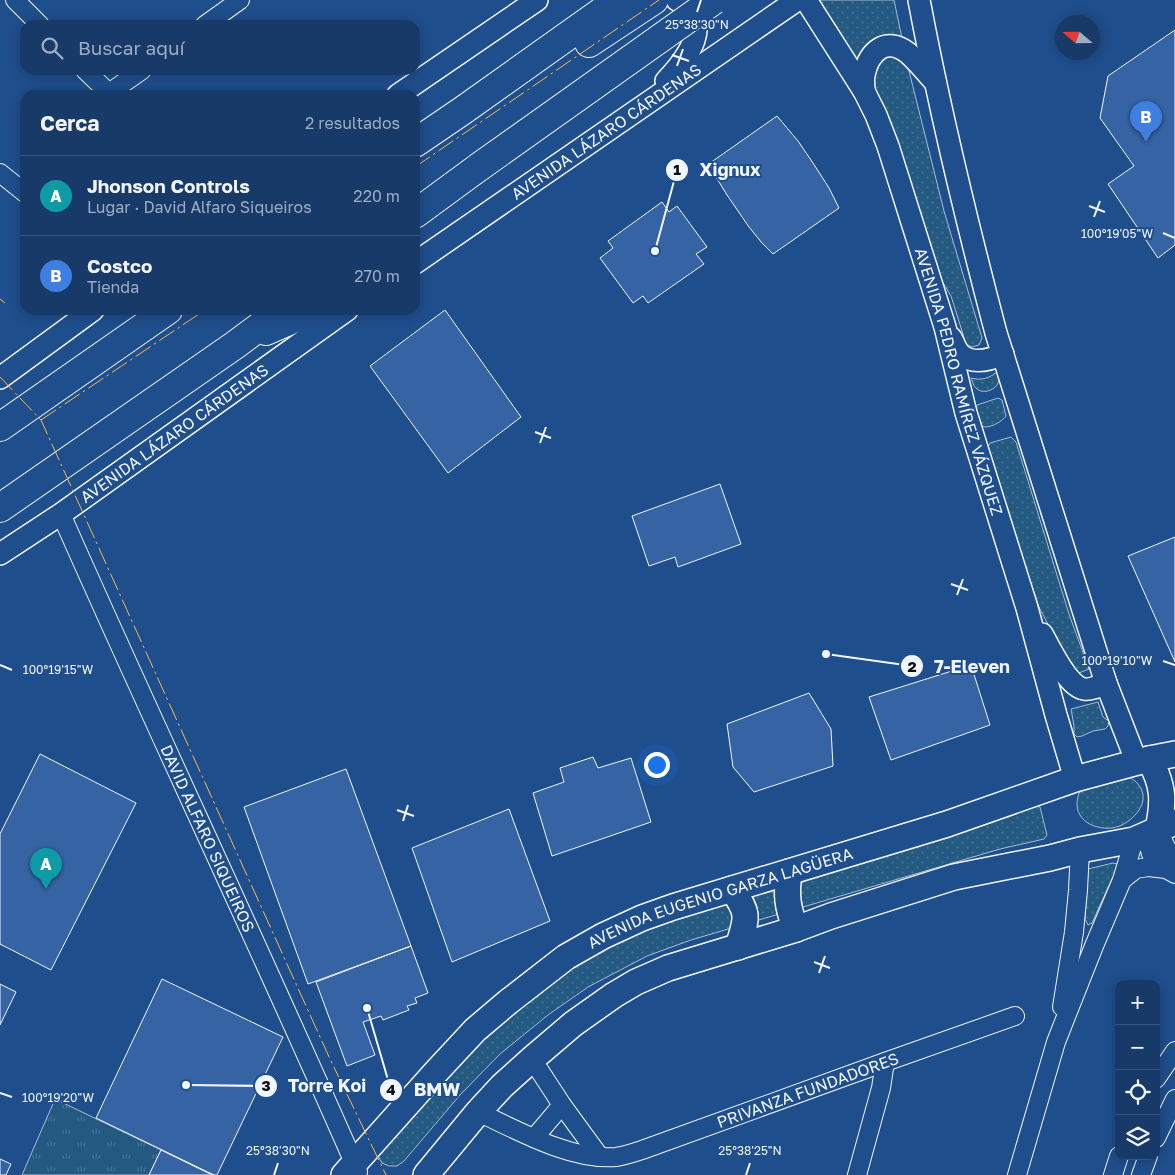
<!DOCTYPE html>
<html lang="es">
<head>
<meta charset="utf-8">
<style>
	body { margin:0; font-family:"Golos Text",sans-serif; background:#244571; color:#f1f3f6 }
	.controls { position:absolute; right:15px; bottom:15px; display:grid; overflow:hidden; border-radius:10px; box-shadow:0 2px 12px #0003 }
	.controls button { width:45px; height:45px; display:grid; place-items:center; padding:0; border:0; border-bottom:1px solid #36547d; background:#173a69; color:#f1f3f6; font:25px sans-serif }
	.compass { position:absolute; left:1055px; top:15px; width:45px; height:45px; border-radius:50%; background:#173a69; box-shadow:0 2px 12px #0003; rotate:290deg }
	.you { position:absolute; left:656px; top:764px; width:18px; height:18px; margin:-12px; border:4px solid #fff; border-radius:50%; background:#1a73e8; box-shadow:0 0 0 8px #1a73e833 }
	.badge { display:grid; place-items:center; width:32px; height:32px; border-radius:50%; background:#95b2f1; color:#fff; font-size:16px; font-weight:700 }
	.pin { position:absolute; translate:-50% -41px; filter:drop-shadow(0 1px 2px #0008) }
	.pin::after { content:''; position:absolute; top:26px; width:18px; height:15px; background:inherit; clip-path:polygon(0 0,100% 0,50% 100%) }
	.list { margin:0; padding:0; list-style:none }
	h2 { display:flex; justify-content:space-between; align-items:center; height:65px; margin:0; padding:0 20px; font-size:21px }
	h2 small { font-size:16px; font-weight:400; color:#9eadc0 }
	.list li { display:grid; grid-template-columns:32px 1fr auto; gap:15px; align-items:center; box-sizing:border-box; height:80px; padding:0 20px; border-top:1px solid #36547d }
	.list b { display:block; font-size:19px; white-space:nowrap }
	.list p { margin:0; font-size:16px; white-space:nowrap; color:#9eadc0 }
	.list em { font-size:16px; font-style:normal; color:#9eadc0 }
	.icon { flex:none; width:28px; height:28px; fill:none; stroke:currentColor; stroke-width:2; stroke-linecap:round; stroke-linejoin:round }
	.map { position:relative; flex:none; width:1175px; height:1175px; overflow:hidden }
	.search { position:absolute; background:#173a69; box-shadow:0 2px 12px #0003; left:20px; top:20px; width:400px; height:55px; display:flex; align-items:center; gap:12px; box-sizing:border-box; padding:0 18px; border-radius:15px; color:#9eadc0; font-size:19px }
	.panel { position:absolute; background:#173a69; box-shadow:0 2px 12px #0003; left:20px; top:90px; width:400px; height:225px; border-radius:15px }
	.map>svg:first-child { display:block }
	.grass { fill:url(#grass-dots); stroke:#a8bbd7 }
	.park { fill:url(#park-tufts); stroke:#a8bbd7 }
	.building { fill:#3563a3; stroke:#f2f6ff }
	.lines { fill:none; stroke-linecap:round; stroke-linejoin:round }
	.minor-casing { stroke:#f2f6ff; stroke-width:20 }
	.tertiary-casing { stroke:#f2f6ff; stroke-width:24 }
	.secondary-casing { stroke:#f2f6ff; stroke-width:28 }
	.trunk-casing { stroke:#f2f6ff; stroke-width:30 }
	.minor { stroke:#1f4e8c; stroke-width:18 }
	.tertiary { stroke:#1f4e8c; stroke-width:21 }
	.secondary { stroke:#1f4e8c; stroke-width:25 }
	.trunk { stroke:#1f4e8c; stroke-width:28 }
	.trunk-bridge-casing { stroke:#f2f6ff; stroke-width:30; stroke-linecap:butt }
	.trunk-bridge { stroke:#1f4e8c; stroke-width:28 }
	.power { stroke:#ffb74d; stroke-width:1; stroke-dasharray:18 4 2.5 4; stroke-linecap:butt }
	.ticks { fill:none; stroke:#f2f6ff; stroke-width:2 }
	.labels { text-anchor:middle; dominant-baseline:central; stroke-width:4; stroke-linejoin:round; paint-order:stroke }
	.street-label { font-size:16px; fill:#f2f6ff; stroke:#1f4e8c }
	.ticks-label { font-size:12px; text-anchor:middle; fill:#f2f6ff; stroke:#1f4e8c; stroke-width:4; stroke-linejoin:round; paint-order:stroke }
	.leader { fill:none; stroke:#f2f6ff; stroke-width:2 }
	.callout-dot { fill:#f2f6ff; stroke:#1f4e8c; stroke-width:2 }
	.mark-label { font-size:15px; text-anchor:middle; font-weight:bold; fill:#111 }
	.callout-label { font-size:18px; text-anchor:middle; font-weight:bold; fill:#f2f6ff; stroke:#1f4e8c; stroke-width:4; stroke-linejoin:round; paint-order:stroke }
</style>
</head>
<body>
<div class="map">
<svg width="1175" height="1175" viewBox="0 0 1175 1175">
	<defs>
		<pattern id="grass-dots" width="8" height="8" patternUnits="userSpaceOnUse" patternTransform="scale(1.25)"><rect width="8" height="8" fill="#245a82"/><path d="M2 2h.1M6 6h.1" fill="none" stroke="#447295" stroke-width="1.8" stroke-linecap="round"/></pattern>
		<pattern id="park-tufts" width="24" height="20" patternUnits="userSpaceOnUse" patternTransform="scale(1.25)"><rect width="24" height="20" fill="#245a82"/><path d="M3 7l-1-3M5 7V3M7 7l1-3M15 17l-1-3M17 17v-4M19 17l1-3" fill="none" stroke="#447295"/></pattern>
	</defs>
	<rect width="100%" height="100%" fill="#1f4e8c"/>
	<path class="grass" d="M 811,0 L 894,0 L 908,67 L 944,211 L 982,338 L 979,345 L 972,347 L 966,344 L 951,296 L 927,256 L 919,229 Z
		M 998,371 C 999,374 1000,376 999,379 C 999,389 984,395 977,389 C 973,386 973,382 971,378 C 982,381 990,378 998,371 Z
		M 998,398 L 1002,400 L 1006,416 C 1002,422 986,431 980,425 C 977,421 976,413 975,408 L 977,405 Z
		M 1011,437 L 1016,442 L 1069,614 L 1089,669 L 1074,675 L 1039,607 L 988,454 L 988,447 L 990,443 Z
		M 1098,702 L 1103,717 L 1109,721 L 1108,726 L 1105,729 L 1093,731 L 1082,736 L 1077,737 L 1074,734 L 1074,726 L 1071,709 Z
		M 1129,777 C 1132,779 1136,781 1138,784 C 1151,800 1137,817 1122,825 C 1106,833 1077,826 1077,804 C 1077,801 1078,796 1079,793 L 1092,783 Z
		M 1036,805 L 1040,807 L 1047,835 L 1044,839 L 1000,849 L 691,940 L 647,956 L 588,987 L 548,1015 L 500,1054 L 460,1095 L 404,1161 L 397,1166 L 389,1166 L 382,1163 L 377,1154 L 379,1147 L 528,993 L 637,929 Z
		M 1113,863 L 1118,864 L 1116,870 L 1092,923 L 1088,925 L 1085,919 L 1088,869 Z"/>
	<path class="park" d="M 55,1099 L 161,1150 L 149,1175 L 22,1175 Z"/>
	<path class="building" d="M 1175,30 L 1175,245 L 1158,258 L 1108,184 L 1134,166 L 1100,118 L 1108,76 Z
		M 777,116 L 798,141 L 813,163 L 829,188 L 839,208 L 773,254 L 762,243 L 749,227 L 727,195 L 716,177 L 710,163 Z
		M 662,202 L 669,212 L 677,206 L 707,247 L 696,254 L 704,264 L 648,303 L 643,296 L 633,303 L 600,258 L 613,248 L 608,241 Z
		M 445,310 L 521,417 L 448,473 L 370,366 Z
		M 720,484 L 741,544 L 678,567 L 675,557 L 649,566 L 632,516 Z
		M 1175,537 L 1175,662 L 1128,556 Z
		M 971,665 L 990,725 L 891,760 L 869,697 Z
		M 809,693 L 831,729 L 833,766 L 754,792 L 733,767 L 727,724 Z
		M 40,754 L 136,803 L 51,970 L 0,944 L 0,834 Z
		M 593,757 L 598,768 L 631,758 L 651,822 L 552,856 L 533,793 L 564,782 L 560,768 Z
		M 346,769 L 411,946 L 308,984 L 244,807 Z
		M 509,809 L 550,921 L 452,962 L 412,848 Z
		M 411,946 L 428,993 L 415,998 L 417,1003 L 407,1006 L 409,1010 L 383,1020 L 381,1016 L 363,1022 L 375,1055 L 347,1066 L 316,982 Z
		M 162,979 L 283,1037 L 217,1175 L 214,1175 L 96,1118 Z
		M 0,984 L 16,992 L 0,1025 Z
		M 161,1150 L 208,1173 L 214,1175 L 149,1175 Z
		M 0,1159 L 11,1164 L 6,1175 L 0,1175 Z"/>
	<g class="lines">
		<g class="minor-casing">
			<g id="minor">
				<path d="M 15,0 L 40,25"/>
				<path d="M 205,25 L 240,0"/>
				<path d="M 85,70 L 111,95"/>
				<path d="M 109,93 L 142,70"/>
				<path d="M 0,173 L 25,193"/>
				<path id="s1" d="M 61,514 C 158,734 262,952 358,1172"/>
				<path d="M 1158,829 L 1165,845 L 1175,863"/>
				<path d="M 1146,835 L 1151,854 L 1166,869 L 1175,874"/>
				<path d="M 1122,880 L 1136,869 L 1148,867 L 1166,869"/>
				<path d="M 1062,1007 L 1074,932 L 1078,890 L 1080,850"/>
				<path d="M 532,1059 L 562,1105 L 600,1157"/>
				<path d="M 1156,1079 L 1175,1051"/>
				<path id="s2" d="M 478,1112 C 517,1130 571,1161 616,1157 C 624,1156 633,1153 642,1150 L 885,1062 L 1015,1016"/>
				<path d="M 534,1138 L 562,1105"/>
				<path d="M 1156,1138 L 1175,1099"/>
				<path d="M 857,1175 L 881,1088 L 885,1062"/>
				<path d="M 1017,1175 L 1056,1042 L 1094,946 L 1122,880 L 1134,840"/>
				<path d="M 1113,1175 L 1119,1156"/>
				<path d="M 1141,1175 L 1148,1156"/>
			</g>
		</g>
		<g class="tertiary-casing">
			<g id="tertiary">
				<path id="s3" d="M 806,0 L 864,91 L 876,115 L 888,146 L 945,327 L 966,413 L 1027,608 L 1056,715 L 1075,779"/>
				<path d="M 919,0 C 940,112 967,223 996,333 L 1106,683 L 1137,763"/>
				<path d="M 666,81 C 687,59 716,21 677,0"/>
				<path d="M 864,91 C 864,85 863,80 864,75 C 869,51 886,36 908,53 C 918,62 926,72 935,82"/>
				<path d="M 398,95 L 537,0"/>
				<path id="s4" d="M 415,263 L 797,0"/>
				<path d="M 951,338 C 954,343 956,351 961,355 C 974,365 990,360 1003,354"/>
				<path d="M 0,378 L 93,310"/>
				<path id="s5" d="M 0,554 L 61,514 L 347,310"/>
				<path d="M 1042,634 C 1050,648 1067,686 1084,689 C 1092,690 1099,686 1106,683"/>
			</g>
		</g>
		<g class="secondary-casing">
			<g id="secondary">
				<path d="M 1149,759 C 1164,785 1164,801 1158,829"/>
				<path d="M 789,872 C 786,895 787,907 796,929"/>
				<path d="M 732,889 C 750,915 747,917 738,947"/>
				<path id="s6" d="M 344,1175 L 435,1073 L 475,1030 L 508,1002 L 566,957 L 603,936 L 642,918 L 673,907 L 947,824 L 1075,779 L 1149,759 L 1175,754"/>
				<path d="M 426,1175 L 478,1112 L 502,1086 L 532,1059 L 573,1024 L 614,995 L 636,982 L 668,968 L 796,929 L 831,916 L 954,877 L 1050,858 L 1080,850 L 1134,840 L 1175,822"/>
			</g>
		</g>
		<g class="trunk-casing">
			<path id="trunk" d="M 589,43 L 654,0
				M 415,143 L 462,111 L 618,0
				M 415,214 L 479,167
				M 266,331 L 314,310
				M 0,427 L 168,310
				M 0,508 L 235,345 L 282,310"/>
		</g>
		<use href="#minor" class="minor"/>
		<use href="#tertiary" class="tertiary"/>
		<use href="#secondary" class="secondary"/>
		<use href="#trunk" class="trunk"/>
		<g class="trunk-bridge-casing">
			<path id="trunk-bridge" d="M 479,167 L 714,0"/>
		</g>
		<use href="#trunk-bridge" class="trunk-bridge"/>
		<path class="power" d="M 415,167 L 659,0
			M 0,299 L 5,303
			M 0,377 L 41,420 L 330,1059 L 386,1175
			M 41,420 L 205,310"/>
	</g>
	<path class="ticks" d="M 697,12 L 701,0M 672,55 L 689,61M 677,66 L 683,49M 1089,206 L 1105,212M 1094,217 L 1100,201M 1163,233 L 1175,238M 535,432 L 551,438M 540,443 L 546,427M 951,584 L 968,590M 957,595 L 963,579M 1163,661 L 1175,665M 0,665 L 12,670M 397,810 L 414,816M 403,821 L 408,805M 814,962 L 830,968M 819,973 L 825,956M 0,1093 L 12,1097M 274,1175 L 278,1163M 746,1175 L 750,1163"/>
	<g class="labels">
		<g class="street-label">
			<text stroke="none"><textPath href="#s4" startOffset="232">AVENIDA LÁZARO CÁRDENAS</textPath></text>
			<text stroke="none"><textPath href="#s3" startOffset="414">AVENIDA PEDRO RAMÍREZ VÁZQUEZ</textPath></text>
			<text stroke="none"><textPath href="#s5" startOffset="212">AVENIDA LÁZARO CÁRDENAS</textPath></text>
			<text stroke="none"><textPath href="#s1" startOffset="356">DAVID ALFARO SIQUEIROS</textPath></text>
			<text stroke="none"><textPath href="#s6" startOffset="478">AVENIDA EUGENIO GARZA LAGÜERA</textPath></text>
			<text stroke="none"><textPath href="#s2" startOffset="350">PRIVANZA FUNDADORES</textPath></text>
		</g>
	</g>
	<g class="ticks-label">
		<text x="697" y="29">25°38'30"N</text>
		<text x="1117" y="238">100°19'05"W</text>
		<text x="1117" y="665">100°19'10"W</text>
		<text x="58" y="674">100°19'15"W</text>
		<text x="58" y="1102">100°19'20"W</text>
		<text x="278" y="1155">25°38'30"N</text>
		<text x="750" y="1155">25°38'25"N</text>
	</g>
	<path class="leader" d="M655 251L677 170M826 654L912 666M186 1085L266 1086M367 1008L391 1090"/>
	<g class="callout-dot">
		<circle cx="655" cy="251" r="5"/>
		<circle cx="826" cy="654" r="5"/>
		<circle cx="186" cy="1085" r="5"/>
		<circle cx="367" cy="1008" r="5"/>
		<circle cx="677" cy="170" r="12"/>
		<circle cx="912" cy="666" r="12"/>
		<circle cx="266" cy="1086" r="12"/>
		<circle cx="391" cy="1090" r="12"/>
	</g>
	<g class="mark-label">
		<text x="677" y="175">1</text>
		<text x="912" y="672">2</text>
		<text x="266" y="1091">3</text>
		<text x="391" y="1095">4</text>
	</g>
	<g class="callout-label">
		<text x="730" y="176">Xignux</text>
		<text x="972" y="673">7-Eleven</text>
		<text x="327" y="1092">Torre Koi</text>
		<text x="437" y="1096">BMW</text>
	</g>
</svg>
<div class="controls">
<button>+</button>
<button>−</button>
<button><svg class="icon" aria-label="locate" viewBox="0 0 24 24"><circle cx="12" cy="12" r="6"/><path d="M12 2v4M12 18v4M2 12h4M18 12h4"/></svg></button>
<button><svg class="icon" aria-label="layers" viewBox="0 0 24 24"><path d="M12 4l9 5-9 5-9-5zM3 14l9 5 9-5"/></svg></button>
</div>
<svg class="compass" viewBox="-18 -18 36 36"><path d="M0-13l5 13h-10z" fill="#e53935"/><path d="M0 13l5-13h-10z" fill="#9eadc0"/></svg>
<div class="you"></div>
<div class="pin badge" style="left:46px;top:889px;background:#0f9aa8">A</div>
<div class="pin badge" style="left:1146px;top:142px;background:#3f7fe0">B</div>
<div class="search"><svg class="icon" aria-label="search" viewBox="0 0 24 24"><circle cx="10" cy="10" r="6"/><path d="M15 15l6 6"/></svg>Buscar aquí</div>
<section class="panel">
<h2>Cerca<small>2 resultados</small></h2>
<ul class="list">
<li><span class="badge" style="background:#0f9aa8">A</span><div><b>Jhonson Controls</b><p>Lugar · David Alfaro Siqueiros</p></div><em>220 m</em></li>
<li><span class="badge" style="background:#3f7fe0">B</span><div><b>Costco</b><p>Tienda</p></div><em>270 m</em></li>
</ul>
</section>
</div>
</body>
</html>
